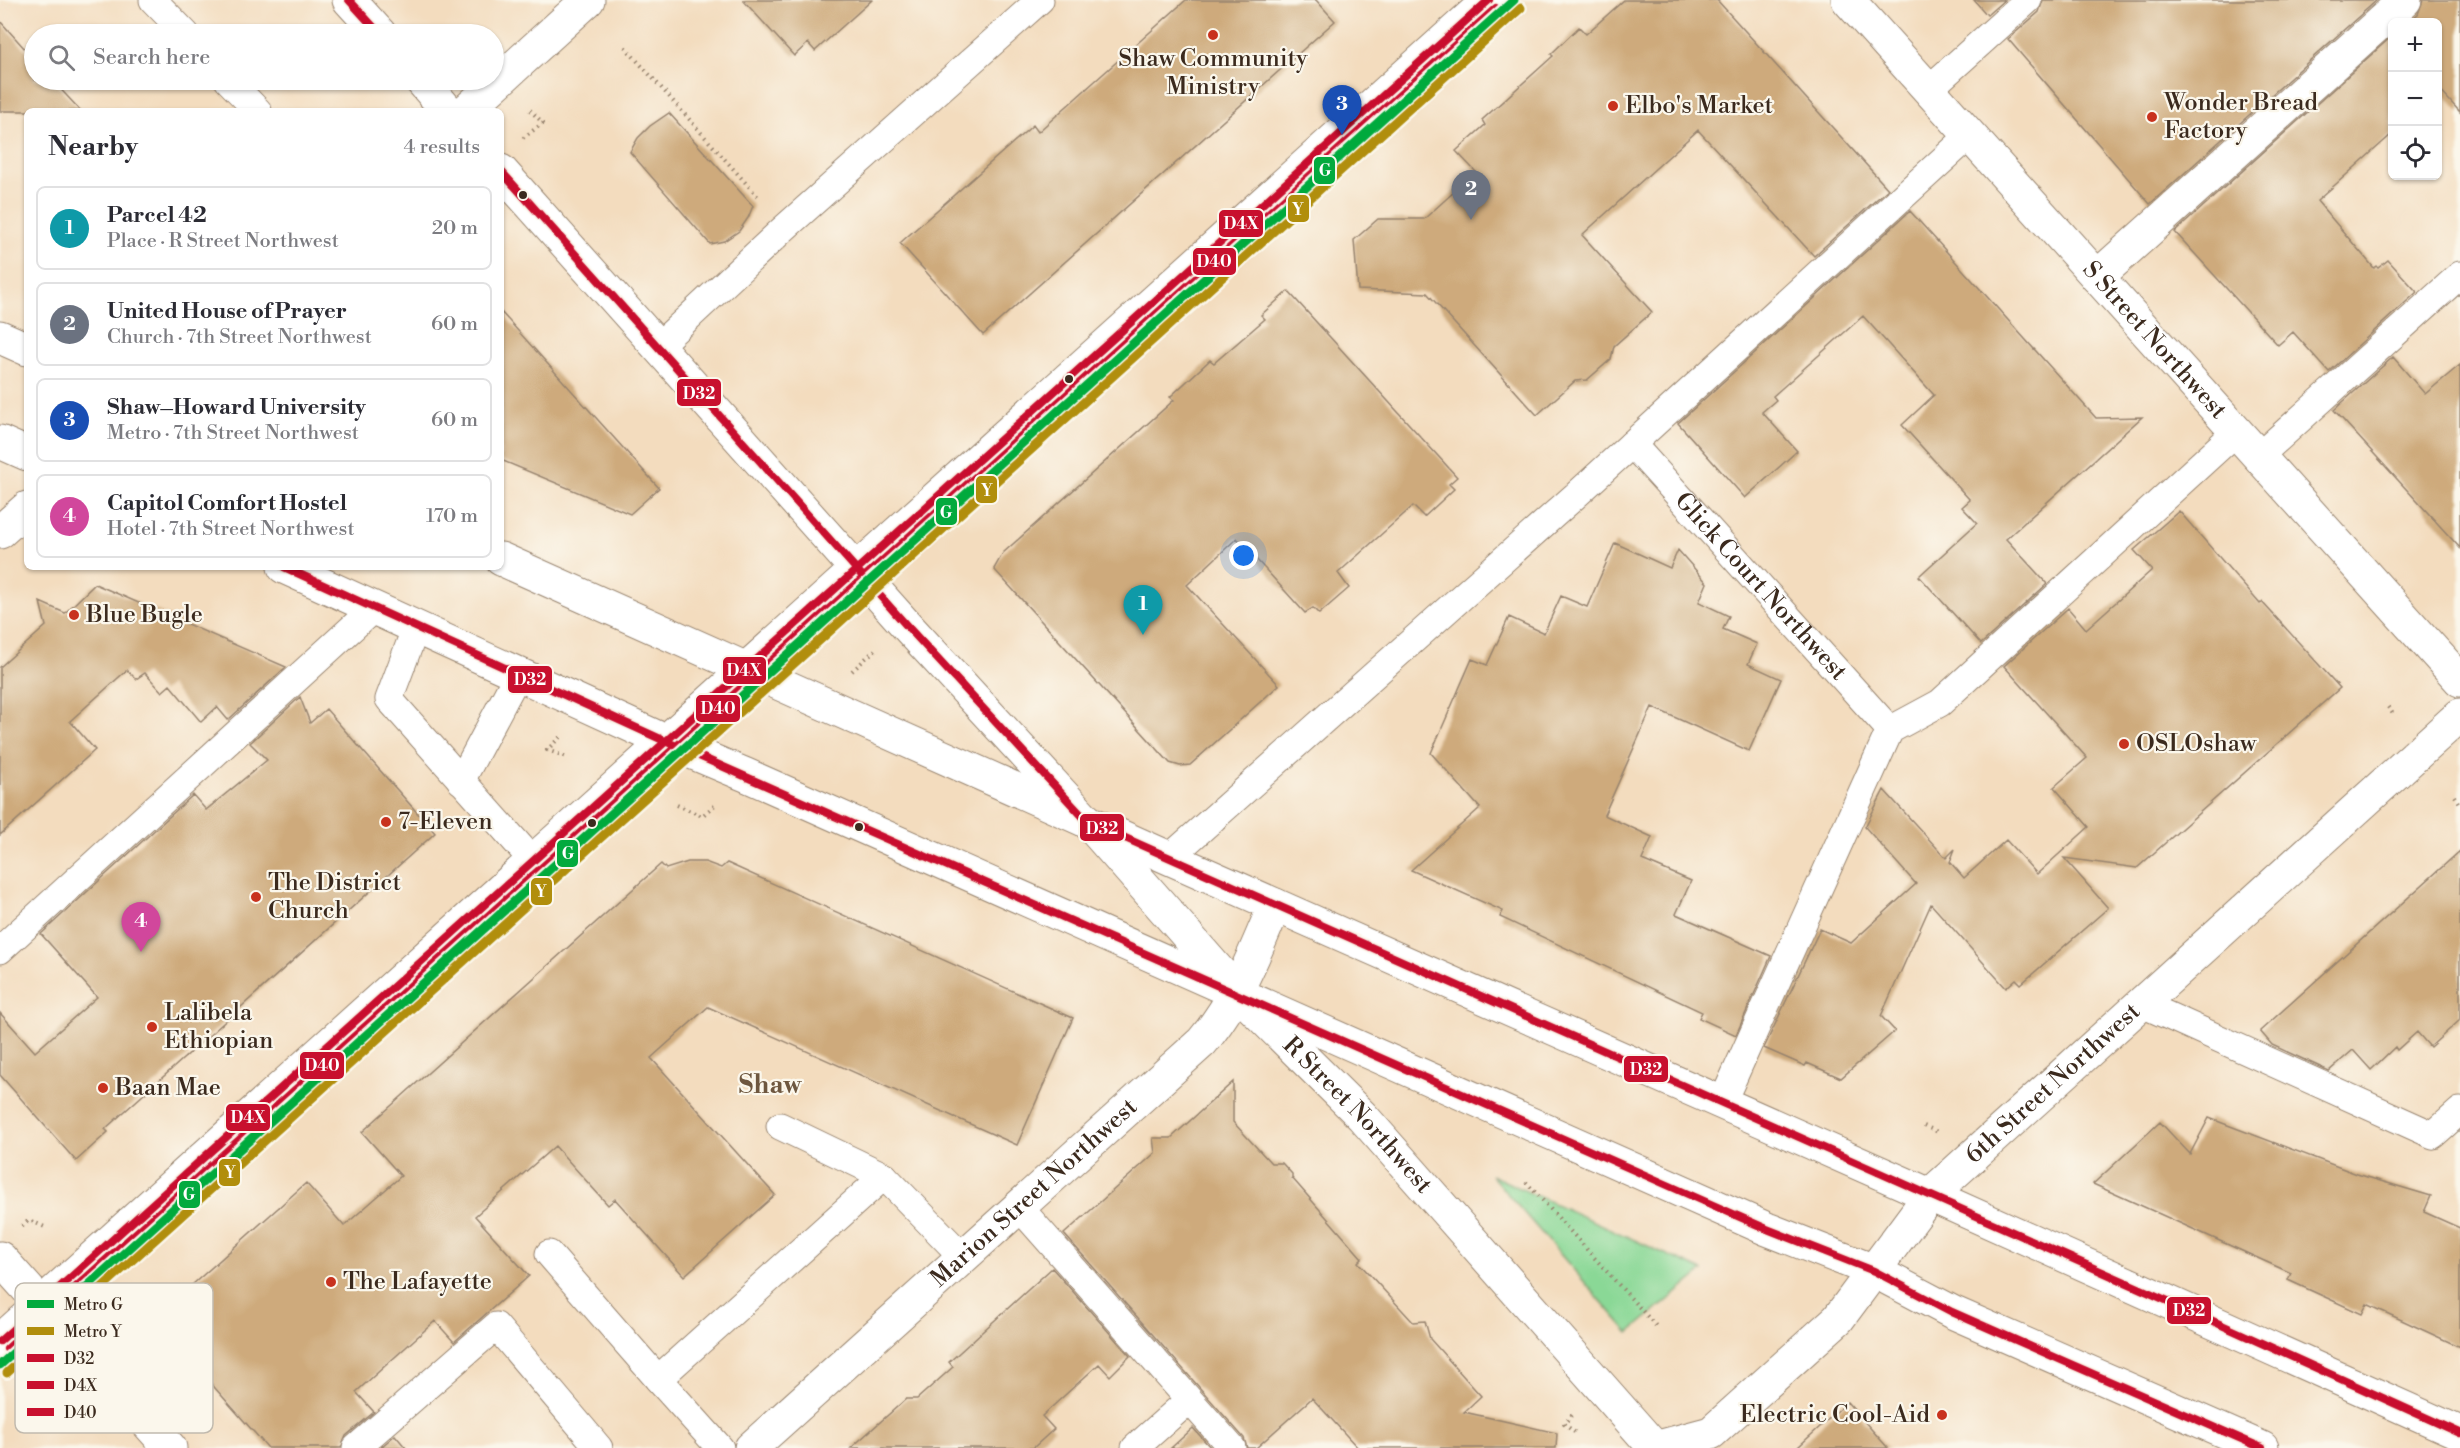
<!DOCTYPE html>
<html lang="en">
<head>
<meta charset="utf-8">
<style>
	body { margin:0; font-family:"Libre Bodoni",serif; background:#f2f2f3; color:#2b2b33 }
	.controls { position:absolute; right:18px; top:18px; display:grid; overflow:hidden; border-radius:9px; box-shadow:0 2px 4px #0004 }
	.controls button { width:54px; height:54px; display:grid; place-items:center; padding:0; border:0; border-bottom:2px solid #e1e1e2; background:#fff; color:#2b2b33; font:30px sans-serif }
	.you { position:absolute; left:1244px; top:556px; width:21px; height:21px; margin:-15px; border:4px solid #fff; border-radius:50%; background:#1a73e8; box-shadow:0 0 0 9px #1a73e833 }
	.badge { display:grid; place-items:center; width:39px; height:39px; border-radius:50%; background:#db2777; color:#fff; font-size:20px; font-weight:700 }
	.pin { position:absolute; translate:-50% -50px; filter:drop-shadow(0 2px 3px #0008) }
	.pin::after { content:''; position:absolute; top:32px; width:21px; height:18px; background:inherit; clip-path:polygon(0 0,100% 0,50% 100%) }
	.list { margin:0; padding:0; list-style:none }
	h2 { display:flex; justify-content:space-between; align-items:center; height:78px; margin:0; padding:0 24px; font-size:26px }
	h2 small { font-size:20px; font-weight:400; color:#7c7c81 }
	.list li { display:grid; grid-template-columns:39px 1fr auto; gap:18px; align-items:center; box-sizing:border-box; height:84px; margin:0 12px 12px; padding:0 12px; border:2px solid #e1e1e2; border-radius:9px }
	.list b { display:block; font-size:22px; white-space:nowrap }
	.list p { margin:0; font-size:20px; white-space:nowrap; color:#7c7c81 }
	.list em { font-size:20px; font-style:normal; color:#7c7c81 }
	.icon { flex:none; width:33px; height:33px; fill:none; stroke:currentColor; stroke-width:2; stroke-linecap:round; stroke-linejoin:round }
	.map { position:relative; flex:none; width:2460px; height:1448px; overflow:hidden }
	.search { position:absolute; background:#fff; box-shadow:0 2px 4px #0004; left:24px; top:24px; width:480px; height:66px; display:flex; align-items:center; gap:15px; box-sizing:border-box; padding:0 21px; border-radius:33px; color:#7c7c81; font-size:22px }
	.panel { position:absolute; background:#fff; box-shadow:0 2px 4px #0004; left:24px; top:108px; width:480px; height:462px; border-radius:9px }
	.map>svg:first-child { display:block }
	.green { fill:#8ad896; stroke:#62815a; stroke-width:1.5 }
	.building { fill:#ceaa7c }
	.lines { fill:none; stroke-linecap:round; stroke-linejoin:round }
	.service-casing { stroke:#97836e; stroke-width:29 }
	.minor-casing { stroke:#97836e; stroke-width:35 }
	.tertiary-casing { stroke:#97836e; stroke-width:35 }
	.secondary-casing { stroke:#97836e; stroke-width:35 }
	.primary-casing { stroke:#97836e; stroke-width:35 }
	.trunk-casing { stroke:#97836e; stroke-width:35 }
	.path { stroke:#97836e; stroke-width:4; stroke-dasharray:1.5 4.5; stroke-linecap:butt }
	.service { stroke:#fff; stroke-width:27 }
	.minor { stroke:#fff; stroke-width:33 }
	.tertiary { stroke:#fff; stroke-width:33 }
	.secondary { stroke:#fff; stroke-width:33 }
	.primary { stroke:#fff; stroke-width:33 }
	.trunk { stroke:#fff; stroke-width:33 }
	.bus-1-casing { stroke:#fbf7ec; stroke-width:12 }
	.bus-2-casing { stroke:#fbf7ec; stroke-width:12 }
	.bus-3-casing { stroke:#fbf7ec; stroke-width:12 }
	.bus-1 { stroke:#c8102e; stroke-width:8 }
	.bus-2 { stroke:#c8102e; stroke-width:8 }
	.bus-3 { stroke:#c8102e; stroke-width:8 }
	.metro-1-casing { stroke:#fbf7ec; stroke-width:14 }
	.metro-2-casing { stroke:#fbf7ec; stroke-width:14 }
	.metro-1 { stroke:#03aa3e; stroke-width:9 }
	.metro-2 { stroke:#b18e0c; stroke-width:9 }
	.poi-dot { fill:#c8321e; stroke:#fbf7ec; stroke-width:2 }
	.bus-dot { fill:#3b2a1e; stroke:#fbf7ec; stroke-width:2 }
	.labels { text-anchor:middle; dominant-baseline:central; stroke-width:4.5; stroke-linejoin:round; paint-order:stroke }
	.poi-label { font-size:24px; fill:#3b2a1e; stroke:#fbf7ec; text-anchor:start }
	.street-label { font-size:24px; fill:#3b2a1e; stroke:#fbf7ec }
	.neighbourhood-label { font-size:26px; font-weight:bold; fill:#6e573f; stroke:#fbf7ec }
	.key { fill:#fbf7ec; stroke:#c1baae; stroke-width:1.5 }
	.key-label { font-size:16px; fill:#3b2a1e }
	.line-badge { stroke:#fbf7ec; stroke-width:2 }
	.badge-label { font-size:16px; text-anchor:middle; font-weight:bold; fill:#fff }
</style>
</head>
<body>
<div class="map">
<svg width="2460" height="1448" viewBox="0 0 2460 1448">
	<rect width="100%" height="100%" fill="#fbf7ec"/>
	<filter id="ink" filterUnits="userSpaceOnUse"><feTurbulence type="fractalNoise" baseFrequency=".0167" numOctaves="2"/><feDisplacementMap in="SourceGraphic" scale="12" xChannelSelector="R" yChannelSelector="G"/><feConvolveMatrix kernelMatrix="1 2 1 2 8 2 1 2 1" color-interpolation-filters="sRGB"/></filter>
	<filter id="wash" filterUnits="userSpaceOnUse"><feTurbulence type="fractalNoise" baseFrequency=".008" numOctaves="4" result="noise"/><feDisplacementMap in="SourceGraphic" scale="24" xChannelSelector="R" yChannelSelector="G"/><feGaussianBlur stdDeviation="1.35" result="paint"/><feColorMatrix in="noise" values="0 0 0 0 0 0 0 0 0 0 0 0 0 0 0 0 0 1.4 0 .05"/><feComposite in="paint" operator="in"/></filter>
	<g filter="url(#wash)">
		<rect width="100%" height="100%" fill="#f3dcbe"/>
		<path class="green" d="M 1491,1175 L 1703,1271 L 1629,1333 Z"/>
		<g id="blocks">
			<path class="building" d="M 743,0 L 872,0 L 815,51 L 808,43 L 794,56 Z
				M 1186,0 L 1316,0 L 1335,21 L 983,335 L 900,243 L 1033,125 L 1038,132 Z
				M 1624,0 L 1717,0 L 1888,189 L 1814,256 L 1698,130 L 1582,235 L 1652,312 L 1614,346 L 1611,359 L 1587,380 L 1575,381 L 1537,415 L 1427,293 L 1358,290 L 1354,240 L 1378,219 L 1424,219 L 1476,172 L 1456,151 L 1485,125 L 1482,120 L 1553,56 L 1551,54 L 1579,27 L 1586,34 Z
				M 1974,0 L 2004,0 L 1987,15 Z
				M 2043,0 L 2377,0 L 2150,204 L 2008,39 L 2039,12 Z
				M 2423,0 L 2460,0 L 2460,112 L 2438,88 L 2438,22 L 2408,22 L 2418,14 Z
				M 0,21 L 34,59 L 34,80 L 52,80 L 81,111 L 0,111 Z
				M 2392,36 L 2392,134 L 2317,201 L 2374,268 L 2377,266 L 2378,268 L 2388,260 L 2417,292 L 2329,372 L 2293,332 L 2278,345 L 2175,232 Z
				M 669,113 L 753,206 L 748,218 L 739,231 L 724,241 L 710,244 L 630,152 L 638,138 L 650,126 Z
				M 1910,211 L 2096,418 L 2142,417 L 2006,539 L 2047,584 L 1981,644 L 1919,576 L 1977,523 L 1962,507 L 1970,500 L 1902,425 L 1934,395 L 1863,316 L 1773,396 L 1776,400 L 1762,412 L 1797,451 L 1745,498 L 1678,423 Z
				M 1288,291 L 1457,477 L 1449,484 L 1454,489 L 1424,517 L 1413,506 L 1338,573 L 1349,588 L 1319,614 L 1313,608 L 1305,613 L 1237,538 L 1187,585 L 1279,685 L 1190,765 L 1180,766 L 1170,763 L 994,569 L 1003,553 L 1174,400 L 1170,397 L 1210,360 L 1214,363 L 1265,319 L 1261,315 Z
				M 501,312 L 659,488 L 630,514 L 501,460 Z
				M 2393,357 L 2425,394 L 2460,365 L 2460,548 L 2334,410 Z
				M 2179,511 L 2260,604 L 2262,602 L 2340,688 L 2137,868 L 2064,858 L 2108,908 L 2021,984 L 2016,979 L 2006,988 L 1931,904 L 1881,1016 L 1895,1031 L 1841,1078 L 1807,1063 L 1805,1066 L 1764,1048 L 1820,929 L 1851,943 L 1916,884 L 1865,827 L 1884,790 L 1946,858 L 1955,849 L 1950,862 L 1964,878 L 2006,840 L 2037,874 L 2089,827 L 2054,787 L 2087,758 L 2004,666 L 2068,608 L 2086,629 L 2152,570 L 2134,550 Z
				M 1615,543 L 1670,568 L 1678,550 L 1707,583 L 1699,602 L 1729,616 L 1723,629 L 1757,644 L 1748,664 L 1781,679 L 1749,751 L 1652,707 L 1604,815 L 1652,837 L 1642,860 L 1691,881 L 1676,914 L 1771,956 L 1736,1035 L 1699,1018 L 1702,1012 L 1500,917 L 1503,911 L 1411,870 L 1480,808 L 1431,753 L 1472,659 L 1487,665 L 1509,617 L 1544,633 L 1561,596 L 1587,607 Z
				M 95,584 L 286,667 L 228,720 L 217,707 L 201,722 L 170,685 L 162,692 L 145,673 L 136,679 L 127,670 L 70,721 L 95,750 L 0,835 L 0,667 L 46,626 L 40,602 L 65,613 Z
				M 300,697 L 310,723 L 326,709 L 435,833 L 105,1129 L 108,1132 L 76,1161 L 0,1075 L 0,1013 L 35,1052 L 97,997 L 41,934 L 193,795 L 206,810 L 267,760 L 250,743 Z
				M 2460,851 L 2460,1020 L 2430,1047 L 2417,1032 L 2397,1050 L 2395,1047 L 2371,1070 L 2353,1050 L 2329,1071 L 2272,1045 L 2260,1031 Z
				M 688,862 L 705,862 L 721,868 L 727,863 L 1073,1018 L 1017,1145 L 708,1007 L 651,1058 L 775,1195 L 684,1276 L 615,1199 L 608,1205 L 555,1146 L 475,1216 L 529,1276 L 454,1342 L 435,1321 L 356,1392 L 374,1412 L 346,1436 L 341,1448 L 268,1448 L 154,1319 L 306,1183 L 344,1226 L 401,1176 L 362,1132 L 661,864 L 666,869 Z
				M 1233,1082 L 1233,1122 L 1271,1163 L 1282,1163 L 1292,1174 L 1292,1178 L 1362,1258 L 1358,1262 L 1413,1322 L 1425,1321 L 1430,1339 L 1481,1396 L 1464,1412 L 1557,1433 L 1556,1448 L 1358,1448 L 1312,1398 L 1256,1448 L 1247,1448 L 1244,1438 L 1064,1234 L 1155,1153 L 1153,1138 L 1171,1138 Z
				M 2209,1118 L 2357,1174 L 2431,1196 L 2424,1212 L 2460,1228 L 2460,1347 L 2367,1304 L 2362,1314 L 2288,1280 L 2291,1273 L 2093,1184 L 2160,1122 L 2190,1154 Z
				M 1052,1268 L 1130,1356 L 1110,1376 L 1099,1364 L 1042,1416 L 1054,1429 L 1033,1448 L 851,1448 L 906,1399 L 917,1399 L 953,1367 L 949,1362 Z
				M 1847,1402 L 1888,1448 L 1797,1448 Z
				M 1193,1428 L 1211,1448 L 1171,1448 Z
				M 395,1435 L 406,1448 L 380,1448 Z"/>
		</g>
	</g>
	<g filter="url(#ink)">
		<use href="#blocks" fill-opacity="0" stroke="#97836e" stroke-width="1.5"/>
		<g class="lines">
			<g class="service-casing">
				<g id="service">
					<path d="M 153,0 L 186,34"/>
					<path d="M 228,80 L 258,111"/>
					<path d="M 1929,89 L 2028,0"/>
					<path d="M 658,346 L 780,232 L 1040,0"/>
					<path id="s1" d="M 1632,444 L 1890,730"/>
					<path d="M 2259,456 L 2460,275"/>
					<path d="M 416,627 L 389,699 L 533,861"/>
					<path d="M 461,781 L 518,674"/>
					<path d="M 1169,858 L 1575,496 L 1970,135"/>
					<path d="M 0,950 L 374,608"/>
					<path d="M 2140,1003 L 2433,1135 L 2460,1111"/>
					<path d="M 1722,1103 L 1890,730 L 1940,703 L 2236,432"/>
					<path d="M 780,1126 L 884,1176"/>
					<path d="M 1019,1207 L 1232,1448"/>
					<path d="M 549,1254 L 658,1379"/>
					<path d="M 356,1448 L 496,1326 L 599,1448"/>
					<path d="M 720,1448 L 658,1379 L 884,1176 L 963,1257"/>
					<path d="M 1135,1448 L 1189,1400"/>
				</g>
			</g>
			<g class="minor-casing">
				<g id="minor">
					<path id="s2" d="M 1848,0 L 2460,680"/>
					<path d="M 466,111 L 588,0"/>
					<path d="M 2097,277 L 2405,0"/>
					<path d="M 0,532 L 27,508"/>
					<path id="s3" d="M 751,1448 L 1202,1042 C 1237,1001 1254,954 1275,905"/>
				</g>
			</g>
			<g class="tertiary-casing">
				<g id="tertiary">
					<path d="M 349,0 L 380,34"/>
					<path d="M 421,80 L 448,111"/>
					<path id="s4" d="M 501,171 L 907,626 L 1087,821 L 1237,992 L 1362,1116 L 1655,1448"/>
					<path d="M 0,1258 L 170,1448"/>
				</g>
			</g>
			<g class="secondary-casing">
				<path id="secondary" d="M 0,1341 L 1489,0"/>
			</g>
			<g class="primary-casing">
				<path id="primary" d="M 1930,1195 L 2460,1433
					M 1874,1271 L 1952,1312 L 2262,1448"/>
			</g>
			<g class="trunk-casing">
				<g id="trunk">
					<path d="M 0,337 L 27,349"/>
					<path d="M 0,442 L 27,454"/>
					<path d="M 501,559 L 1169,858 L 1930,1195"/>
					<path d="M 284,567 L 665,741 L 746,775 L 1767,1229 L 1874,1271"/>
					<path id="s5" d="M 1655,1448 L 1711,1433 L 1838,1319 L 1930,1195 L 2460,715"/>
				</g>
			</g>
			<path class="path" d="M 625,47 L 760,199
				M 523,138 L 543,123 L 528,108
				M 852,671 L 875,650
				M 2388,707 L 2393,714
				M 560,737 L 547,750 L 567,757
				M 2454,796 L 2460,805
				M 677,805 L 702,816 L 715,805
				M 1924,1126 L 1938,1132
				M 1526,1182 L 1656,1326
				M 22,1226 L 29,1220 L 47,1228
				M 113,1309 L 126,1324 L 119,1330
				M 32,1385 L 35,1404 L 58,1383
				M 1572,1415 L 1564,1424 L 1577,1434"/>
			<use href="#service" class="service"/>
			<use href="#minor" class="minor"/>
			<use href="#tertiary" class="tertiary"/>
			<use href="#secondary" class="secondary"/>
			<use href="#primary" class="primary"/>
			<use href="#trunk" class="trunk"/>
			<g class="bus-1-casing">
				<path id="bus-1" d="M 349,0 L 380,34
					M 501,171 L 907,626 L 1087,821 L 2204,1317 L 2460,1433
					M 284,567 L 665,741 L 1767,1229 L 1874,1271 L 1952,1312 L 2262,1448"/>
			</g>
			<g class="bus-2-casing">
				<path id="bus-2" d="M 0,1341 L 1489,0"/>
			</g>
			<g class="bus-3-casing">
				<path id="bus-3" d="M 7,1349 L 1496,8"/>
			</g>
			<use href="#bus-1" class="bus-1"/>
			<use href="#bus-2" class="bus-2"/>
			<use href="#bus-3" class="bus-3"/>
			<g class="metro-1-casing">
				<path id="metro-1" d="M 0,1365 L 1514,0"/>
			</g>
			<g class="metro-2-casing">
				<path id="metro-2" d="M 7,1373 L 1521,8"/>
			</g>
			<use href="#metro-1" class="metro-1"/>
			<use href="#metro-2" class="metro-2"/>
		</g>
	</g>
	<g class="poi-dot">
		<circle cx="1213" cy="35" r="6"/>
		<circle cx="1613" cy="106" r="6"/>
		<circle cx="2152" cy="117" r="6"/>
		<circle cx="74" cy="615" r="6"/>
		<circle cx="2124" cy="744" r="6"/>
		<circle cx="386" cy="822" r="6"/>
		<circle cx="256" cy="897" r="6"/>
		<circle cx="152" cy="1027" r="6"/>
		<circle cx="103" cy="1088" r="6"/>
		<circle cx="331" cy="1282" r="6"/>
		<circle cx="1942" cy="1415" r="6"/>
	</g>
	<g class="bus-dot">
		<circle cx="523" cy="195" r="5"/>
		<circle cx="1069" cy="379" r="5"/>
		<circle cx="592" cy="823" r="5"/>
		<circle cx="859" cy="827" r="5"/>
	</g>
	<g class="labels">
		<g class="poi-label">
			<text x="1213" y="59" text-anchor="middle">Shaw Community<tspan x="1213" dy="28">Ministry</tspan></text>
			<text x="2164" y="103">Wonder Bread<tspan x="2164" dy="28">Factory</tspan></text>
			<text x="1625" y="106">Elbo's Market</text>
			<text x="86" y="615">Blue Bugle</text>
			<text x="2136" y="744">OSLOshaw</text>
			<text x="398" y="822">7-Eleven</text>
			<text x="268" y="883">The District<tspan x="268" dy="28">Church</tspan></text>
			<text x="164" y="1013">Lalibela<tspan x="164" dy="28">Ethiopian</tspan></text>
			<text x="115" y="1088">Baan Mae</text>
			<text x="343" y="1282">The Lafayette</text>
			<text x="1930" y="1415" text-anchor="end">Electric Cool-Aid</text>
		</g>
		<g class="street-label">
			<text stroke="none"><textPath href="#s2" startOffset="458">S Street Northwest</textPath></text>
			<text stroke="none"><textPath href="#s1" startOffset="192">Glick Court Northwest</textPath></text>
			<text stroke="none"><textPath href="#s5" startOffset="549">6th Street Northwest</textPath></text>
			<text stroke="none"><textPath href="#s4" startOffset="1275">R Street Northwest</textPath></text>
			<text stroke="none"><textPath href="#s3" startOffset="381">Marion Street Northwest</textPath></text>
		</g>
		<g class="neighbourhood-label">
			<text x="770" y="1085">Shaw</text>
		</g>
	</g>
	<rect x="15" y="1283" width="198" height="150" rx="9" class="key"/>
	<rect x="27" y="1300" width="27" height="8" fill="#03aa3e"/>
	<rect x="27" y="1327" width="27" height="8" fill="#b18e0c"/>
	<rect x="27" y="1354" width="27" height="8" fill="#c8102e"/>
	<rect x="27" y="1381" width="27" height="8" fill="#c8102e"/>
	<rect x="27" y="1408" width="27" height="8" fill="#c8102e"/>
	<g class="key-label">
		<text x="64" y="1310">Metro G</text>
		<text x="64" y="1337">Metro Y</text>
		<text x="64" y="1364">D32</text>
		<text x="64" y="1391">D4X</text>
		<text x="64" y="1418">D40</text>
	</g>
	<g class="line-badge">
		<rect x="1313" y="156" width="23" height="29" rx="6" fill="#03aa3e"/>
		<rect x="1287" y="194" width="23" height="29" rx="6" fill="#b18e0c"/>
		<rect x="1218" y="209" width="46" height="29" rx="6" fill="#c8102e"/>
		<rect x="1192" y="247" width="45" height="29" rx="6" fill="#c8102e"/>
		<rect x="676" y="378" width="46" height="29" rx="6" fill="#c8102e"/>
		<rect x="975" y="475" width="23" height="29" rx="6" fill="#b18e0c"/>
		<rect x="935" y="497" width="23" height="29" rx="6" fill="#03aa3e"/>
		<rect x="722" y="656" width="45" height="29" rx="6" fill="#c8102e"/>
		<rect x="507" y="665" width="46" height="29" rx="6" fill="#c8102e"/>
		<rect x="695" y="694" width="46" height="29" rx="6" fill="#c8102e"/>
		<rect x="1079" y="813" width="46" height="29" rx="6" fill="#c8102e"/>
		<rect x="556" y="839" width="23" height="29" rx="6" fill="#03aa3e"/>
		<rect x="530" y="877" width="23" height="29" rx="6" fill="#b18e0c"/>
		<rect x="299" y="1051" width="46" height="29" rx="6" fill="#c8102e"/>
		<rect x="1623" y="1055" width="46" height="28" rx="6" fill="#c8102e"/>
		<rect x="225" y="1103" width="46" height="29" rx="6" fill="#c8102e"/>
		<rect x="218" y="1158" width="23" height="29" rx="6" fill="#b18e0c"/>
		<rect x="178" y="1180" width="23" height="29" rx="6" fill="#03aa3e"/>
		<rect x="2166" y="1296" width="46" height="29" rx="6" fill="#c8102e"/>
	</g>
	<g class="badge-label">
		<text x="1325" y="176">G</text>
		<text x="1298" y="215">Y</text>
		<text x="1241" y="229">D4X</text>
		<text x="1214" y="267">D40</text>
		<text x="699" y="399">D32</text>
		<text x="987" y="496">Y</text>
		<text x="946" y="518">G</text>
		<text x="744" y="676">D4X</text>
		<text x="530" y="685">D32</text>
		<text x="718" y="714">D40</text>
		<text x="1102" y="834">D32</text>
		<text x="568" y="859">G</text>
		<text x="541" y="897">Y</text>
		<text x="322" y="1071">D40</text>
		<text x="1646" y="1075">D32</text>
		<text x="248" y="1123">D4X</text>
		<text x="230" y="1178">Y</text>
		<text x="189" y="1200">G</text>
		<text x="2189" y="1316">D32</text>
	</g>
</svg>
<div class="controls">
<button>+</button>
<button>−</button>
<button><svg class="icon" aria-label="locate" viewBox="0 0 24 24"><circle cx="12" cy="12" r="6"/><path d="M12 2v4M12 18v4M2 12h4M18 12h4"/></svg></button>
</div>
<div class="you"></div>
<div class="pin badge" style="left:1143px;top:635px;background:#0f9aa8">1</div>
<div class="pin badge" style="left:1471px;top:220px;background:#6b7280">2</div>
<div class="pin badge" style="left:1342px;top:135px;background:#1a4fb4">3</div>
<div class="pin badge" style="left:141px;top:952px;background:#d1479c">4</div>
<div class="search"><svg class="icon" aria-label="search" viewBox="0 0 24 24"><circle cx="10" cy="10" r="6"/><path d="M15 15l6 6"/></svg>Search here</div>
<section class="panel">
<h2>Nearby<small>4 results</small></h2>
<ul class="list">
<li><span class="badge" style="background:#0f9aa8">1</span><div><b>Parcel 42</b><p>Place · R Street Northwest</p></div><em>20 m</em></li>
<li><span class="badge" style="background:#6b7280">2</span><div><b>United House of Prayer</b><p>Church · 7th Street Northwest</p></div><em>60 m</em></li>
<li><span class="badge" style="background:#1a4fb4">3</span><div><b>Shaw–Howard University</b><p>Metro · 7th Street Northwest</p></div><em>60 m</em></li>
<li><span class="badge" style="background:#d1479c">4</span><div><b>Capitol Comfort Hostel</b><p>Hotel · 7th Street Northwest</p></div><em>170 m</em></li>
</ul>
</section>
</div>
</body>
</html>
